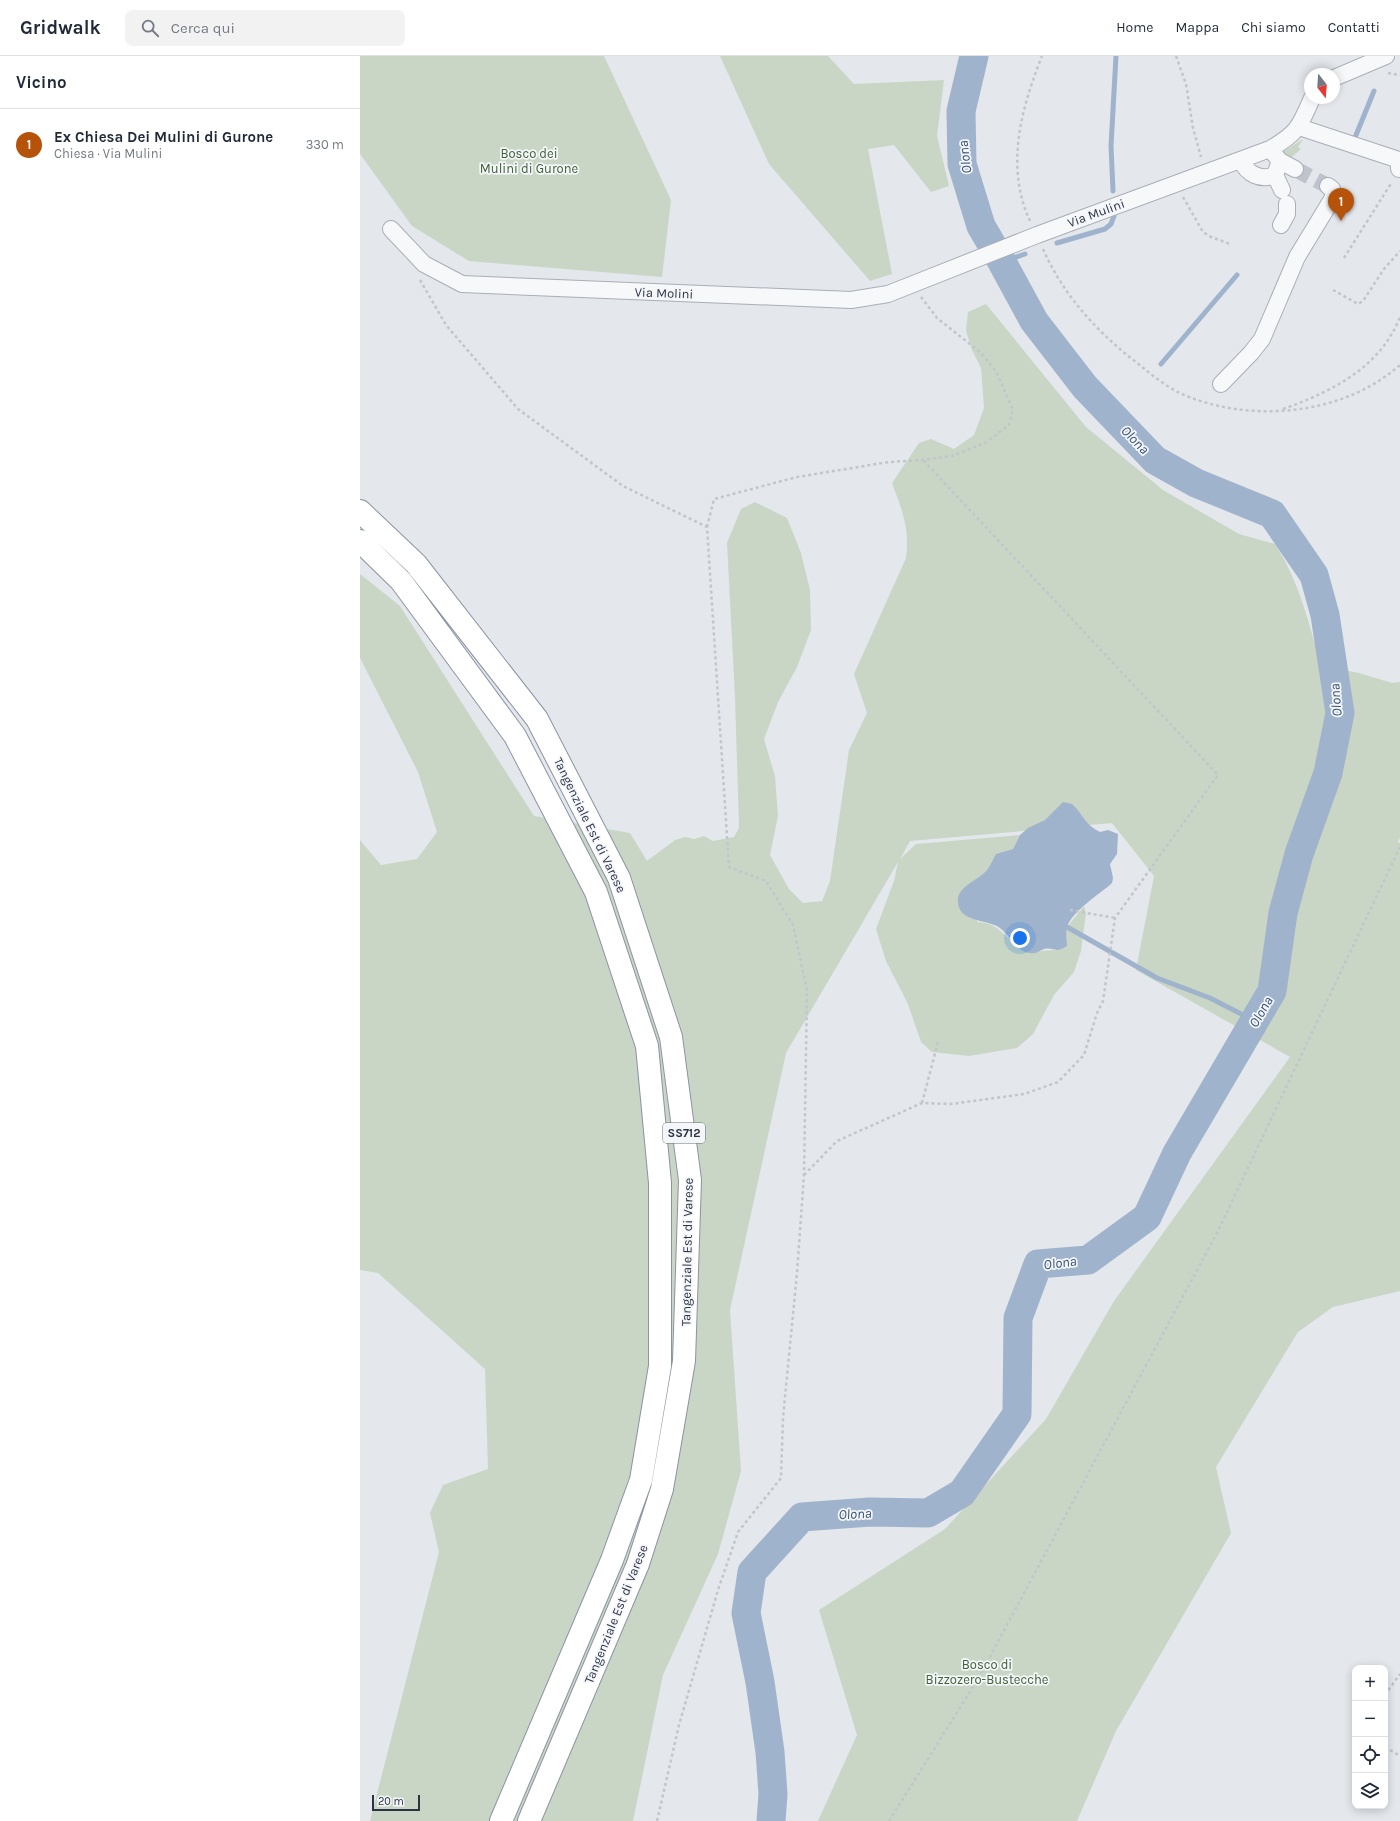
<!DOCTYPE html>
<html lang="it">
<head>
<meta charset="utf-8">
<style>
	body { margin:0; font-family:Karla,sans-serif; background:#f2f2f3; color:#1f2937 }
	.controls { position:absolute; right:12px; bottom:12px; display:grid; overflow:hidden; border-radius:8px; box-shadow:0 2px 10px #0003 }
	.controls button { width:36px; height:36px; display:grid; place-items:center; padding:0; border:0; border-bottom:1px solid #e0e1e3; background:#fff; color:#1f2937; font:20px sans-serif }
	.compass { position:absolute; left:944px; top:12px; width:36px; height:36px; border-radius:50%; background:#fff; box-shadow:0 2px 10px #0003; rotate:163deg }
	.scale { position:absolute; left:12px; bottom:10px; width:48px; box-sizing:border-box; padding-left:4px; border:2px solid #2b3445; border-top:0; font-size:11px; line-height:14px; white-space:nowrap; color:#2b3445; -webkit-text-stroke:3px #f4f6f9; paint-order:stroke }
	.you { position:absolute; left:660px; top:882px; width:14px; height:14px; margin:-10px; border:3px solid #fff; border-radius:50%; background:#1a73e8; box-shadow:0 0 0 6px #1a73e833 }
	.badge { display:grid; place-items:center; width:26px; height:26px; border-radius:50%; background:#b45309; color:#fff; font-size:13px; font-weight:700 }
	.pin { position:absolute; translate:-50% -33px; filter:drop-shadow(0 1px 2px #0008) }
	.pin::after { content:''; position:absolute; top:21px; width:14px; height:12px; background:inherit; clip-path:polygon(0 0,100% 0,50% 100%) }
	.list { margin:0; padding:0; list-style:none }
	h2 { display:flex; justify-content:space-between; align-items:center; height:52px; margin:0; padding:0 16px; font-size:17px }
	h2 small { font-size:13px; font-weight:400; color:#747a83 }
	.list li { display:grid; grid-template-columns:26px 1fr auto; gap:12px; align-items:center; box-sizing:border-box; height:72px; padding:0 16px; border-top:1px solid #e0e1e3 }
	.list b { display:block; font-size:15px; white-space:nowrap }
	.list p { margin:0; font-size:13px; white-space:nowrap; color:#747a83 }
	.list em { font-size:13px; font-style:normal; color:#747a83 }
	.icon { flex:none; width:22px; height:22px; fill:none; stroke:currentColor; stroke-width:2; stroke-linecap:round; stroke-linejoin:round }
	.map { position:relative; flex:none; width:1040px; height:1765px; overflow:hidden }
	header { display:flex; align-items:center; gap:24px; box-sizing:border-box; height:56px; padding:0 20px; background:#fff; border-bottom:1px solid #e0e1e3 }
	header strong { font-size:19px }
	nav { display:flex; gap:22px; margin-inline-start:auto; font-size:14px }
	.search { width:280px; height:36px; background:#f2f2f3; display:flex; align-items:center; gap:10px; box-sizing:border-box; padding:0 14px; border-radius:8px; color:#747a83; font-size:15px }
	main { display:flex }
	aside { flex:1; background:#fff }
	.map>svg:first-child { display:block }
	.green { fill:#c9d6c5 }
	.water { fill:#9fb4cc }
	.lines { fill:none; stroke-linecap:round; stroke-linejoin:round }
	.stream { stroke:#9fb4cc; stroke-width:5 }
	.river { stroke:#9fb4cc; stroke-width:29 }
	.minor-tunnel { stroke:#bfc3cb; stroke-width:16; stroke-dasharray:16 8; stroke-linecap:butt }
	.minor-casing { stroke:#a9aeb7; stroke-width:18 }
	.highway-casing { stroke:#8b94a3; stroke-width:24 }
	.path { stroke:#c2c5cb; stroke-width:2.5; stroke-dasharray:3 3; stroke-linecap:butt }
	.minor { stroke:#f7f8fa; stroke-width:16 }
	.highway { stroke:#fff; stroke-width:22 }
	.labels { text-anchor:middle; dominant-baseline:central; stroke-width:3.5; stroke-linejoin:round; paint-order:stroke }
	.shield { fill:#f4f6f9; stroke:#676e7b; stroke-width:1 }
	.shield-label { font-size:12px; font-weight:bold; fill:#2b3445 }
	.park-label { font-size:13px; fill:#3f6138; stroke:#f4f6f9 }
	.street-label { font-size:13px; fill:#2b3445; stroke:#f4f6f9 }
	.water-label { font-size:14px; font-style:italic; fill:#34527a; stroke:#f4f6f9 }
</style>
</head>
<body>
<header>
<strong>Gridwalk</strong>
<div class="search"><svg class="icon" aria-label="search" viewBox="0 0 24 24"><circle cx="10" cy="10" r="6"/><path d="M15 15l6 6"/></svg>Cerca qui</div>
<nav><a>Home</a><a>Mappa</a><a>Chi siamo</a><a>Contatti</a></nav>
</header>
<main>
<aside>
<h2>Vicino<small></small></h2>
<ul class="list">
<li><span class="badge">1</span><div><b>Ex Chiesa Dei Mulini di Gurone</b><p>Chiesa · Via Mulini</p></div><em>330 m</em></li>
</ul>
</aside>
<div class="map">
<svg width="1040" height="1765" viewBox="0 0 1040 1765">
	<rect width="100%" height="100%" fill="#e4e7ec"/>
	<path class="green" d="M 0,0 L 244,0 L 311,144 L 302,221 L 109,205 L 52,170 L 0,98 Z
		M 360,0 L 468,0 L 494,28 L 584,24 L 577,80 L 589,130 L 571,136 L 534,89 L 508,93 L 532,218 L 510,225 L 409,108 Z
		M 943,83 L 938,91 L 941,93 L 927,105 L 921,97 Z
		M 626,248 L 726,371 L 803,434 L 879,478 L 915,488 C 939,525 949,567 961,610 L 999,617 L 1032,627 L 1040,626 L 1040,782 L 1038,786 L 1040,787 L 1040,1235 L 973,1251 L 938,1276 L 856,1411 L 871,1477 L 756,1675 L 717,1765 L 458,1765 L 497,1679 L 459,1554 L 585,1473 L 686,1363 L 754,1245 L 930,1001 L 776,914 L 794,820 L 752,767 L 550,785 L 540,803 L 556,788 L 660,779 L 653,793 L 636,798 L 628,813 L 617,824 L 617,866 C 631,867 635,870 645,879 C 653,887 666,891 676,897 C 687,892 697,897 707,890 L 707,871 L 724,850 L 726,857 L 721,895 L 714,916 L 694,939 L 673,978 L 657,992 L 609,1000 L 572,996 L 561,986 L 548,948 L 526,905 L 516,873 L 534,825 L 538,806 L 426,997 L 370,1254 L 381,1415 L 358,1498 L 303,1619 L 273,1765 L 10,1765 L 79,1496 L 70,1457 L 83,1429 L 128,1413 L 125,1313 L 18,1217 L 0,1214 L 0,784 L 21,809 L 57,803 L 77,776 L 58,716 L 0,602 L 0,518 L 40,550 L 174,760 L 270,777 L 287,805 L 315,784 L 325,781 L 334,783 L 344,780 L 353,785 L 374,781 L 379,772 L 375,641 L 367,487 L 381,453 L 395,446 L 427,462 L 441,497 L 450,534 L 451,574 L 437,611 L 418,646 L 404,683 L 415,720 L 418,760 L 410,799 L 429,833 L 443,847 L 462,845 L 470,825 L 489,694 L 507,657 L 494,618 L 546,502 C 550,473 542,454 532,427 L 559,387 L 571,383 L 594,393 L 614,379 L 624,352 L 621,312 L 612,294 L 606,275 L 608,256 Z"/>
	<path class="water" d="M 703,746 L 712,748 C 724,759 723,767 740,776 L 748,774 L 758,778 L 757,798 L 750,808 L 753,822 L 752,827 C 740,838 712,855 707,871 C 706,877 707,885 707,890 C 695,898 695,891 684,893 C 681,894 679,896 676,897 C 656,899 652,881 640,872 C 627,863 597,867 598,844 C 598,830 619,824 627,814 C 630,810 633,803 636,798 L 653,793 L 660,779 L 668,772 L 685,764 Z"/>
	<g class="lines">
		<path class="stream" d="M 994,84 L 1014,35
			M 753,135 L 751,90 L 756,0
			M 697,187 L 745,173 L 751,168 L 754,160
			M 642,206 L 665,198
			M 801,308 L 877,219
			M 707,871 L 797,922 L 850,942 L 895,965"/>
		<path class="river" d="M 411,1765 L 413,1738 L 410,1696 L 400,1626 L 386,1557 L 392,1516 L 442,1461 L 510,1456 L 568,1457 L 602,1437 L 657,1358 L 658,1262 L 678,1208 L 728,1204 L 787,1161 L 817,1097 L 912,935 L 923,857 L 939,798 L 968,717 L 980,657 L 965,559 L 954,519 L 912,458 L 836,427 L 795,404 L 725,331 L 674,265 L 642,206 L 621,170 L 602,108 L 601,55 L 614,0"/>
		<path class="minor-tunnel" d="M 935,113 L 968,130"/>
		<g class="minor-casing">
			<path id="minor" d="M 974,22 L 1026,0
				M 939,71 L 1036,103 L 1039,106 L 1039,113
				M 881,104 C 887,118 900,125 915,119 L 920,105 L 910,93
				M 920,105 L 935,113
				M 915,119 L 922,134
				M 921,169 L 927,158 L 927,148
				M 31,173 L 64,208 L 102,228 L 491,244 L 528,238 L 677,179 L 910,93 C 938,77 940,70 952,42
				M 861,328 L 891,297 L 902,283 L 937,201 L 974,140 L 972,133 L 968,130"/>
		</g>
		<g class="highway-casing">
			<path id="highway" d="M 0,455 L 56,508 L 177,663 L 259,822 L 311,981 L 330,1124 L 324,1305 L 302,1433 L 278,1508 L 169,1765
				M 0,485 L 41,525 L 155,680 L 236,836 L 287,990 L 300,1127 L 300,1310 L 281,1424 L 252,1504 L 141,1765"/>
		</g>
		<path class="path" d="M 816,0 L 826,28 L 833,72 L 841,101
			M 1028,17 L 1040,19
			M 823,141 L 843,176 L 851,181 L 870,188
			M 670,165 C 645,111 661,53 682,0
			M 683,193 C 704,241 740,279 781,310 C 795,322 811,334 829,341 C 896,367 985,358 1040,309
			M 984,202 L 1032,126
			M 60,224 L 86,269 L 158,353 L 263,430 L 347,471 L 369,811 L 406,825 L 433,869 L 447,934 L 444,1119 L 437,1217 L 423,1362 L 421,1422 L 378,1476 L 358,1534 L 319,1669 L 297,1765
			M 973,234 L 998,248 L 1003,245 L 1024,213 L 1040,195
			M 923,353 C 971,336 1020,312 1040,261
			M 347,471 L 354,443 L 437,421 L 529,406 L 563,404 L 592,400 L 625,387 L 649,369 L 653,354 L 636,315 L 620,296 L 577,262 L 561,241
			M 710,854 L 755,862
			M 562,1047 L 578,986
			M 444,1119 L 477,1085 L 562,1047 L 591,1048 L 664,1038 L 698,1026 L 724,999 L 737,957 L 743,945 L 755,862 L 858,719 L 563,404
			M 1025,1639 L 1040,1618
			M 1025,1691 L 1040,1700
			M 529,1765 L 618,1623 L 858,1175 L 1040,791"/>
		<use href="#minor" class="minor"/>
		<use href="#highway" class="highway"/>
	</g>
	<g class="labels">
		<rect class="shield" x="303" y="1067" width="42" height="20" rx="3"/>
		<g class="shield-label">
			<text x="324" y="1077">SS712</text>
		</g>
		<g class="park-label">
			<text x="169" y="97">Bosco dei<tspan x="169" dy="15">Mulini di Gurone</tspan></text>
			<text x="627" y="1608">Bosco di<tspan x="627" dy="15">Bizzozero-Bustecche</tspan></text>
		</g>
		<g class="street-label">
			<text transform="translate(736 157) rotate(-20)">Via Mulini</text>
			<text transform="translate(304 237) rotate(2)">Via Molini</text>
			<text transform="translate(230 769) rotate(64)">Tangenziale Est di Varese</text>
			<text transform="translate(327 1196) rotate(-89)">Tangenziale Est di Varese</text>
			<text transform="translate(256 1558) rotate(-68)">Tangenziale Est di Varese</text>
		</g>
		<g class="water-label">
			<text transform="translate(605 101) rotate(-97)">Olona</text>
			<text transform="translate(775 384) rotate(46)">Olona</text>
			<text transform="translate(976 644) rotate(-94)">Olona</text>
			<text transform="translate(901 956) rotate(-60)">Olona</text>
			<text transform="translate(700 1207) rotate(-7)">Olona</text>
			<text transform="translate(495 1458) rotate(-3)">Olona</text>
		</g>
	</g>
</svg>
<div class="controls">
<button>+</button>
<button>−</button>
<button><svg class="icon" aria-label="locate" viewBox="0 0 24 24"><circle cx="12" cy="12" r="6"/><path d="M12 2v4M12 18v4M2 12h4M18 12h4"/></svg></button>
<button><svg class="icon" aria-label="layers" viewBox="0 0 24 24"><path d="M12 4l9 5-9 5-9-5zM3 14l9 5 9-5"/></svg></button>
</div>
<svg class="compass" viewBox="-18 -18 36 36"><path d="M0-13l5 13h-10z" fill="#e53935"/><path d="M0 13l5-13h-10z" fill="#747a83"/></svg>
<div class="scale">20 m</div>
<div class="you"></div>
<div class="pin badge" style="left:981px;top:165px">1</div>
</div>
</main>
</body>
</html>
